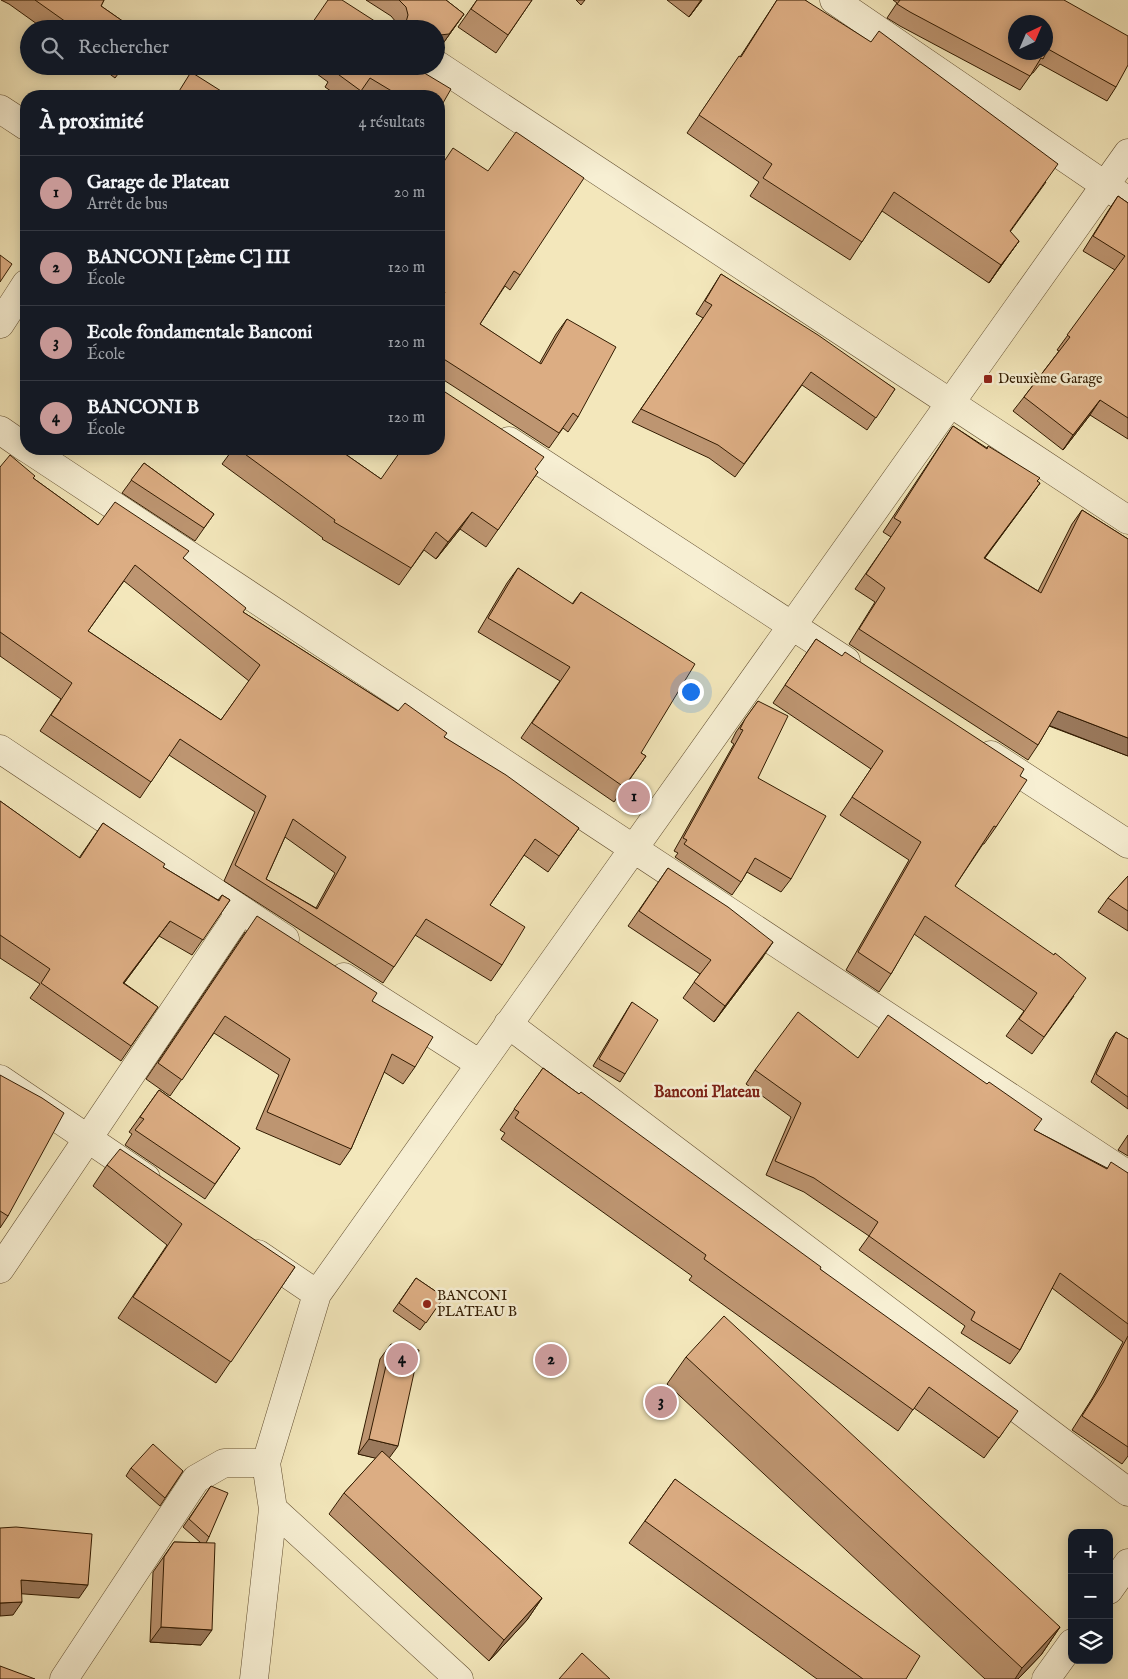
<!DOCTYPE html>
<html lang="fr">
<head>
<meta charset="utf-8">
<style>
	body { margin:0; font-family:"IM FELL English",serif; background:#20242c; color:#f1f3f6 }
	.controls { position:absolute; right:15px; bottom:15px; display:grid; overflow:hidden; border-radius:10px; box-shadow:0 2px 12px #0003 }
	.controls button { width:45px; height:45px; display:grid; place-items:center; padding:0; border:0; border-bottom:1px solid #363941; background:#171b24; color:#f1f3f6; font:25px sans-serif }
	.compass { position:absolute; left:1008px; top:15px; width:45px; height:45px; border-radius:50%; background:#171b24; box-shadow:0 2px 12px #0003; rotate:44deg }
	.you { position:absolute; left:690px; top:691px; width:18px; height:18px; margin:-12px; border:4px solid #fff; border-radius:50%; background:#1a73e8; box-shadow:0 0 0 8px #1a73e833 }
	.badge { display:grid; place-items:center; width:32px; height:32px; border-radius:50%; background:#c59692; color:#111; font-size:16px; font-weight:700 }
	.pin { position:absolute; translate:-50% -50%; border:2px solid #fff; box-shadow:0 1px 5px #0006 }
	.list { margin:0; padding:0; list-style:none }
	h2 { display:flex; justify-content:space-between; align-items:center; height:65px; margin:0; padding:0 20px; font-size:21px }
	h2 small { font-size:16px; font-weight:400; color:#9ea1a6 }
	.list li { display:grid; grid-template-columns:32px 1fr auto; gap:15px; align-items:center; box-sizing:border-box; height:75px; padding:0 20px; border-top:1px solid #363941 }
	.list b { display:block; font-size:19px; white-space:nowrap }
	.list p { margin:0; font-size:16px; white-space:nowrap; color:#9ea1a6 }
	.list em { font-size:16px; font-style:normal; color:#9ea1a6 }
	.icon { flex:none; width:28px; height:28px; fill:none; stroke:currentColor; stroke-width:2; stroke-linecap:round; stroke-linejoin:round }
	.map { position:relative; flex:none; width:1128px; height:1679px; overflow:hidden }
	.search { position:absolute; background:#171b24; box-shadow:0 2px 12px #0003; left:20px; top:20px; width:425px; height:55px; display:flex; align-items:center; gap:12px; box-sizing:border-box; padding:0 18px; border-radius:28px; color:#9ea1a6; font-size:19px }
	.panel { position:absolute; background:#171b24; box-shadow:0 2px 12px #0003; left:20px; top:90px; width:425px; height:365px; border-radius:20px }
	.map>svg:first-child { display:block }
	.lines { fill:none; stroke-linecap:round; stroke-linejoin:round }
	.minor-casing { stroke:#624e30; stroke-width:29 }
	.minor { stroke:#f7efd3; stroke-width:28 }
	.wall { fill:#bd9571; stroke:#321b01; fill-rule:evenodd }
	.shaded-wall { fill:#9a795c; stroke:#321b01 }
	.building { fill:#dcad83; stroke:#321b01; fill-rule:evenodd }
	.poi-dot { fill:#8f2418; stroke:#f7efd3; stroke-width:2 }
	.labels { text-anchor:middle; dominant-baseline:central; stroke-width:5; stroke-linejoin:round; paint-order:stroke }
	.poi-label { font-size:14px; fill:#321b01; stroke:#f7efd3; text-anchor:start }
	.quarter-label { font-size:16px; font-weight:bold; fill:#7a1f14; stroke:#f7efd3 }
</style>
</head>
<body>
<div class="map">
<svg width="1128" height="1679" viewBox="0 0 1128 1679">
	<rect width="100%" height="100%" fill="#f3e7bb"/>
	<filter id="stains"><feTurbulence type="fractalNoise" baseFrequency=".004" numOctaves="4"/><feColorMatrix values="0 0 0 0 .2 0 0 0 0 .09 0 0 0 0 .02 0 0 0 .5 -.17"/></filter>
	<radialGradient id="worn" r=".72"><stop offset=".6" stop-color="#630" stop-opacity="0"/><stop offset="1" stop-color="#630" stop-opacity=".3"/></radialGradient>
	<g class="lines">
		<g class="minor-casing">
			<path id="minor" d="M 834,0 L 1128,201
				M 436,64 L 1128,520
				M 0,109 L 26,126
				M 0,324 L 26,284
				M 0,430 L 26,448
				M 509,441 L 846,661
				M 28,449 L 1128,1175
				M 0,749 L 285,939
				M 991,755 L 1128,844
				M 344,977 L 480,1064
				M 508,1024 L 1128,1492
				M 0,1079 L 146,1178
				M 258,1254 L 317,1294
				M 0,1269 L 241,911
				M 273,1509 L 459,1679
				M 1109,1590 L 1128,1563
				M 64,1679 L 196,1479 L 224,1463 L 266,1463
				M 254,1679 L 273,1509 L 266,1463 L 317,1294 L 1128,153
				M 1046,1679 L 1072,1643"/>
		</g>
		<use href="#minor" class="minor"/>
	</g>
	<path class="wall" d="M 1,0 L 104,0 L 101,6 L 134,29 L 44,29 L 9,4 Z
		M 366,0 L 446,0 L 464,14 L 439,49 L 397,28 L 396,22 L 391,16 Z
		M 477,0 L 532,0 L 496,53 L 458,27 Z
		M 576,0 L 585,0 L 581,5 Z
		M 667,0 L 702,0 L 689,17 Z
		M 777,0 L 805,0 L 1046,182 L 1010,232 L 1019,241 L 989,283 L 882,211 L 850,260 L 750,196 L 759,182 L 687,133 L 727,74 L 740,57 Z
		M 893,0 L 1064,0 L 1116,87 L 1107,101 L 1040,64 L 1033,73 L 1032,73 L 1020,90 L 900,26 L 887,18 L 897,3 Z
		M 99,66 L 124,66 L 115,78 Z
		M 306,66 L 425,66 L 422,71 L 439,96 L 366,96 L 360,93 L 357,96 L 338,96 L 325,87 L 328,82 Z
		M 439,168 L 520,275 L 510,290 L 505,286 L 480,324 L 539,364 L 556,334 L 567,319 L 578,417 L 568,432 L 563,428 L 549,448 L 439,377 Z
		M 1118,196 L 1128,203 L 1128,439 L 1090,415 L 1063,450 L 1013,411 L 1024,397 L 1059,351 L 1057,350 L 1115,270 L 1083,251 L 1108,211 Z
		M 721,274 L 895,389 L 867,430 L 802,385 L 735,477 L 709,458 L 632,422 L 703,318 L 696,314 Z
		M 953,426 L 1038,481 L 1030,497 L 985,558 L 1038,591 L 1072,524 L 1082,510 L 1128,539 L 1128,756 L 1049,726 L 1038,745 L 1028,760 L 849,644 L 875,602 L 855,589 L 891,537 L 883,532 Z
		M 233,449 L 338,449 L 381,479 L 535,469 L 538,472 L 486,547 L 460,529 L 436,559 L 424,550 L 399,585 L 322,539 L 323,538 L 222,464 Z
		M 144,463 L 214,514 L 195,541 L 122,493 Z
		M 0,467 L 33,478 L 98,525 L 183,558 L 243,612 L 398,711 L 444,737 L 579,828 L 548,872 L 524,855 L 490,905 L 502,965 L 491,981 L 415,935 L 383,983 L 224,881 L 255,812 L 169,755 L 140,798 L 40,731 L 61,699 L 0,656 ZM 124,581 L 249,681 L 221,720 L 88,631 ZM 285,837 L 335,873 L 316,908 L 266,879 Z
		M 518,568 L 572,604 L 581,592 L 641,753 L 646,756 L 614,802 L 521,738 L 560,681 L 478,632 L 507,583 Z
		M 816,639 L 1020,776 L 996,827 L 984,844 L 983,844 L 955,886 L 1074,996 L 1032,1054 L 1006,1036 L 1024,1011 L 914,934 L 891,974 L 879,992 L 846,970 L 909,860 L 840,815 L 871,769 L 773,703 Z
		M 758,701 L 758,778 L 791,879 L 781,892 L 747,872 L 741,882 L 732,895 L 675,857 L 678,853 L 674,851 L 734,744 L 731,742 L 736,732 Z
		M 0,801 L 79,858 L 103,823 L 163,867 L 218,900 L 222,895 L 230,900 L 192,955 L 159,936 L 124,983 L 158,1007 L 121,1061 L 30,998 L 40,984 L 0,958 Z
		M 668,868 L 763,957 L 714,1022 L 683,998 L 700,974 L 628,926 Z
		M 1128,876 L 1128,931 L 1098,912 L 1108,898 Z
		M 245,932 L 372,1001 L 415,1067 L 403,1084 L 384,1072 L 351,1149 L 340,1165 L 256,1129 L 279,1075 L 214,1033 L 170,1096 L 146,1079 Z
		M 632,1002 L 625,1074 L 620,1082 L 593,1066 L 627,1010 Z
		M 1116,1032 L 1128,1039 L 1128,1109 L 1091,1082 L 1110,1040 Z
		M 858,1058 L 1034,1130 L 1107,1168 L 1128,1173 L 1128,1456 L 1122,1464 L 1072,1430 L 1093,1397 L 1123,1342 L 1052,1288 L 1020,1350 L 1010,1364 L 961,1333 L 965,1326 L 859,1250 L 869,1236 L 804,1192 L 766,1175 L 791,1117 L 746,1084 L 755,1070 Z
		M 543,1068 L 820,1269 L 1003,1432 L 984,1458 L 914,1408 L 898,1431 L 689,1280 L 692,1276 L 501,1139 L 505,1133 L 500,1130 Z
		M 0,1075 L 8,1216 L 0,1228 Z
		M 159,1090 L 240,1148 L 205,1199 L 125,1145 L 132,1134 L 129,1132 Z
		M 1128,1135 L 1128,1156 L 1118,1150 Z
		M 107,1165 L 295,1267 L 216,1383 L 118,1318 L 167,1245 L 93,1186 Z
		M 416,1278 L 444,1297 L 420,1330 L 393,1311 Z
		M 391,1344 L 389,1458 L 542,1598 L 527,1620 L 489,1661 L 329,1514 L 344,1493 L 376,1458 L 358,1454 L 380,1359 Z
		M 686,1357 L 1060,1627 L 1041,1655 L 1018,1679 L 985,1679 L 667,1384 Z
		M 131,1468 L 183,1471 L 160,1506 L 126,1476 Z
		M 675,1479 L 906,1679 L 817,1679 L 629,1543 Z
		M 211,1486 L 209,1537 L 206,1543 L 201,1645 L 150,1642 L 153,1572 L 174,1542 L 201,1543 L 183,1527 Z"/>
	<path class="shaded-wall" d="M 701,0 L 702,0 L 689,17 Z
		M 464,14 L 439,49 L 436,49 L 436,38 Z
		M 1019,241 L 1006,259 L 989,283 L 1001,265 Z
		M 1100,400 L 1090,415 L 1063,450 L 1073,435 Z
		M 1040,483 L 1030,497 L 974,572 L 984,558 Z
		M 472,512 L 460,529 L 436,559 L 448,542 Z
		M 1058,711 L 1128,738 L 1128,756 L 1048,725 Z
		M 170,921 L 159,936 L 113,998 L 123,983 Z
		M 773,942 L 763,957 L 714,1022 L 725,1006 Z
		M 369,1439 L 398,1446 L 387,1461 L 358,1454 Z
		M 21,1580 L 88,1585 L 79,1598 L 11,1593 Z
		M 542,1598 L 527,1620 L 489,1661 L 504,1640 Z
		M 22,1602 L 13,1615 L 0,1616 L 0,1603 Z
		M 161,1627 L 212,1630 L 201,1645 L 150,1642 Z
		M 1060,1627 L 1041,1655 L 1018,1679 L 1015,1679 L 1022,1668 Z"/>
	<path class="building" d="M 35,0 L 104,0 L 101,6 L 134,29 L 76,29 Z
		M 328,0 L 342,0 L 384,27 L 388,29 L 308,29 Z
		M 399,0 L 446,0 L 464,14 L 449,34 L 440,35 L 436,38 L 436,29 L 396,29 L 400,28 L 406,22 L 408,15 L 406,7 Z
		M 477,0 L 532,0 L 508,35 L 471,9 Z
		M 777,0 L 805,0 L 871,42 L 879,31 L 1058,164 L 1010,231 L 1019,241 L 1001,265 L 894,192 L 862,242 L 763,178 L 772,164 L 699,115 L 739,56 L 741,57 Z
		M 900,0 L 1064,0 L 1128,36 L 1128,65 L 1116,87 L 1048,49 L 1043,59 L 1041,58 L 1030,76 L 910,12 L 897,4 ZM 1016,22 L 1046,22 L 1046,52 L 1016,52 Z
		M 337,66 L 425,66 L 421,71 L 451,89 L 439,110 L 439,96 L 400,96 L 370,78 L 361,91 L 335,72 L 339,67 Z
		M 191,72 L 229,96 L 176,96 Z
		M 516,132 L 584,178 L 520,275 L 514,271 L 480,324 L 541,364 L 567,319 L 616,347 L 578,417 L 573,413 L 559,433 L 439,356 L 439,303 L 445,292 L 439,288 L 439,169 L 453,148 L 488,171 Z
		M 1118,196 L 1128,203 L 1128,418 L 1100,400 L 1073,435 L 1024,397 L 1070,337 L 1067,335 L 1125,256 L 1093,236 Z
		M 0,255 L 12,264 L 0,282 Z
		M 721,274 L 818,335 L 895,389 L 876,418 L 811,372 L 744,464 L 718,445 L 641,409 L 712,305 L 705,301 Z
		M 442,390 L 544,457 L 535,469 L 538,472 L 498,530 L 472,512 L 448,542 L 436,532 L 411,568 L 334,522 L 335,520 L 238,449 L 338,449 L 381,479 L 402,449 L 439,449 L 439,395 Z
		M 953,426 L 987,449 L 988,446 L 1040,478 L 1037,481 L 1040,483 L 984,558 L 1041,593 L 1082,510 L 1128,539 L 1128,738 L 1058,711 L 1038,745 L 859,629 L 885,588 L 866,574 L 901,522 L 894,518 Z
		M 10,455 L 35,476 L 33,478 L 98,525 L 115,502 L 189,551 L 183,558 L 246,608 L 243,612 L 398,711 L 405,703 L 447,733 L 444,737 L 506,775 L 579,828 L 559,856 L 535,839 L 490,905 L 525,927 L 502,965 L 426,919 L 394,967 L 235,865 L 266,796 L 180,739 L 151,782 L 51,715 L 72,683 L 0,632 L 0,467 ZM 135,565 L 260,665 L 221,720 L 88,631 ZM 293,819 L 346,857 L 317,909 L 266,879 Z
		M 144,463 L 214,514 L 204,528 L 131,480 Z
		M 518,568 L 573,604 L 581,592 L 695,664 L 641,753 L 646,756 L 624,787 L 532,723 L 570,667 L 488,618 Z
		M 816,639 L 842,656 L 845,652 L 1024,769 L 1020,776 L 1027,780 L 996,827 L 994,826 L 955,886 L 1054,955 L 1055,953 L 1086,978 L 1044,1037 L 1019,1019 L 1037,993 L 925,916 L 891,974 L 858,952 L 921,842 L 852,797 L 883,751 L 785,685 Z
		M 758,701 L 788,716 L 758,778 L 826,816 L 791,879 L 755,858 L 741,882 L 684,844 L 687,840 L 683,838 L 743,730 L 740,729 L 745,719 Z
		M 0,801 L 80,858 L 103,823 L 165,864 L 163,867 L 219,901 L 222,895 L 230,900 L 203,940 L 170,921 L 123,983 L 158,1007 L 131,1046 L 41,983 L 50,969 L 0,935 Z
		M 668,868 L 728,907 L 773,942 L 725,1006 L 694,982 L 711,960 L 639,911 Z
		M 1128,876 L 1128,911 L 1108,898 Z
		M 257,916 L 377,993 L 372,1001 L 433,1037 L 415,1067 L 392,1054 L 351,1149 L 267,1112 L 290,1059 L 225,1016 L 182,1080 L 158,1063 Z
		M 632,1002 L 658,1020 L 625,1074 L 599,1059 Z
		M 798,1012 L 858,1058 L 888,1015 L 987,1084 L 989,1082 L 1042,1119 L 1034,1130 L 1107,1169 L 1111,1162 L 1128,1173 L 1128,1324 L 1060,1273 L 1020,1350 L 971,1320 L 975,1312 L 869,1236 L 878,1222 L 814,1178 L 775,1161 L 801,1103 L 755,1070 Z
		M 1116,1032 L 1128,1039 L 1128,1097 L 1096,1074 Z
		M 543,1068 L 579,1094 L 581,1092 L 821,1267 L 820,1269 L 1018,1411 L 999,1438 L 929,1387 L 913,1410 L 704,1259 L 706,1255 L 515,1118 L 519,1112 L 514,1109 Z
		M 0,1075 L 42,1098 L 64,1113 L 8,1216 L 0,1211 Z
		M 159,1090 L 240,1148 L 215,1184 L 135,1130 L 144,1119 L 140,1117 Z
		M 120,1149 L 295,1267 L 231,1362 L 133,1297 L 182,1224 L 107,1165 Z
		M 416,1278 L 444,1297 L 426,1323 L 399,1303 Z
		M 724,1316 L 1060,1627 L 1022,1668 L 686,1357 Z
		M 1128,1336 L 1128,1447 L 1082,1416 L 1103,1383 Z
		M 391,1344 L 419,1350 L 398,1446 L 369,1439 Z
		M 153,1444 L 183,1471 L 165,1498 L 131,1468 Z
		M 382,1451 L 542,1598 L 504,1640 L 344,1493 Z
		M 675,1479 L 920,1656 L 906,1679 L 863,1679 L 645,1521 Z
		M 211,1486 L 228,1493 L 209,1537 L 189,1519 Z
		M 16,1527 L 92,1534 L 88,1585 L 21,1580 L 22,1602 L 0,1603 L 0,1528 Z
		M 174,1542 L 215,1543 L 212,1630 L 161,1627 L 164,1557 Z
		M 582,1653 L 610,1679 L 559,1679 Z
		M 0,1666 L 35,1679 L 0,1679 Z"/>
	<g class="poi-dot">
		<rect x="983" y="374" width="10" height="10" rx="2.5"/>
		<circle cx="427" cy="1304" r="5"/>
	</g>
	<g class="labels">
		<g class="poi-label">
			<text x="998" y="379">Deuxième Garage</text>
			<text x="437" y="1296">BANCONI<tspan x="437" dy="16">PLATEAU B</tspan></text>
		</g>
		<g class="quarter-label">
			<text x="707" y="1093">Banconi Plateau</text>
		</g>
	</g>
	<rect width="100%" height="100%" filter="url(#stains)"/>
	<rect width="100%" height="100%" fill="url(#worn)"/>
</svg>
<div class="controls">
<button>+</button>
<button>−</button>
<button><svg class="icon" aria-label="layers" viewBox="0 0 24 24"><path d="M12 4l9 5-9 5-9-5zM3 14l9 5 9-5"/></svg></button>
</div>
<svg class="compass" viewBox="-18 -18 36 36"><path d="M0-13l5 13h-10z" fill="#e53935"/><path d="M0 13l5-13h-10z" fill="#9ea1a6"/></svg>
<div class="you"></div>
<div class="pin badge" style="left:634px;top:797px">1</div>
<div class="pin badge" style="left:551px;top:1360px">2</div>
<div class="pin badge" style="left:661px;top:1402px">3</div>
<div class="pin badge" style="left:402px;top:1359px">4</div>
<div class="search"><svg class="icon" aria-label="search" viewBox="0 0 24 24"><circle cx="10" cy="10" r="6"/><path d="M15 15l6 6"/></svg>Rechercher</div>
<section class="panel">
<h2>À proximité<small>4 résultats</small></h2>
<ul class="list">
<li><span class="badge">1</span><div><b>Garage de Plateau</b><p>Arrêt de bus</p></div><em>20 m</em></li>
<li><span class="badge">2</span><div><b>BANCONI [2ème C] III</b><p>École</p></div><em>120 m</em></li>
<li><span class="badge">3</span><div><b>Ecole fondamentale Banconi</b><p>École</p></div><em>120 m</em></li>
<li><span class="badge">4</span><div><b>BANCONI B</b><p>École</p></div><em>120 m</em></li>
</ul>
</section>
</div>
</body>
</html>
